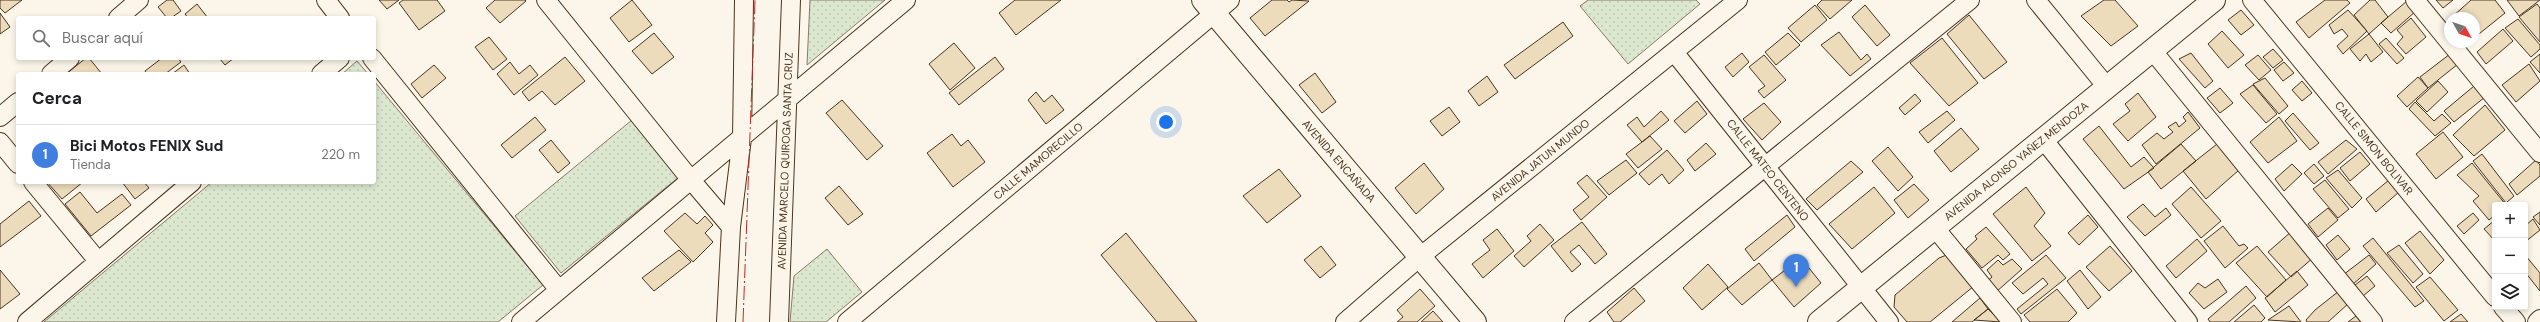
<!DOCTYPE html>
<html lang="es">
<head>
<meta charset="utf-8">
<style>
	body { margin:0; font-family:"DM Sans",sans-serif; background:#f6f6f6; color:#202124 }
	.controls { position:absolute; right:12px; bottom:12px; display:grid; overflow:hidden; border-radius:4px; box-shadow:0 2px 6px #0003 }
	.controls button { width:36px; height:36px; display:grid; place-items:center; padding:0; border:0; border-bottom:1px solid #e0e0e0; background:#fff; color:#202124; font:20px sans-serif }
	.compass { position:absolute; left:2444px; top:12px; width:36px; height:36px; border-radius:50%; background:#fff; box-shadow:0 2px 6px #0003; rotate:130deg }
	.you { position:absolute; left:1166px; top:122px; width:14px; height:14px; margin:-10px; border:3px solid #fff; border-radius:50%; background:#1a73e8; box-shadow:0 0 0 6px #1a73e833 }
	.badge { display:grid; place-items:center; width:26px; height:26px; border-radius:50%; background:#ea580c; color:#fff; font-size:13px; font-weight:700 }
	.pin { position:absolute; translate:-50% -33px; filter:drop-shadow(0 1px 2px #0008) }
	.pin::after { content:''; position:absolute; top:21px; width:14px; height:12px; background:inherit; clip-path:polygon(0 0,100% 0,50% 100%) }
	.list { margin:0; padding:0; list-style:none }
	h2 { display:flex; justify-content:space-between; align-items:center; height:52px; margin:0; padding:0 16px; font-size:17px }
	h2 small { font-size:13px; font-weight:400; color:#757577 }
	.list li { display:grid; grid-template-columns:26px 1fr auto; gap:12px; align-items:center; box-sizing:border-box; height:60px; padding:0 16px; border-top:1px solid #e0e0e0 }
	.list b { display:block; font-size:15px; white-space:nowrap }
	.list p { margin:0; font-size:13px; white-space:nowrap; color:#757577 }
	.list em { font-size:13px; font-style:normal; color:#757577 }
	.icon { flex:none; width:22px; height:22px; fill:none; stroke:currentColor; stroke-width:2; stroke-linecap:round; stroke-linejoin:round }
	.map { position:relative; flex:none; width:2540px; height:322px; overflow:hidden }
	.search { position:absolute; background:#fff; box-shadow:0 2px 6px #0003; left:16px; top:16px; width:360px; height:44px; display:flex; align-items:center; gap:10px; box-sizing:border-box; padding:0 14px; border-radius:4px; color:#757577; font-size:15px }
	.panel { position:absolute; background:#fff; box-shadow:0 2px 6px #0003; left:16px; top:72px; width:360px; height:112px; border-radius:4px }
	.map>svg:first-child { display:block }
	.green { fill:url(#green-dots); stroke:#887966 }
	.building { fill:#ecdcbc; stroke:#4a3520 }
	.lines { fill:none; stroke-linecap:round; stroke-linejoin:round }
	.minor-casing { stroke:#4a3520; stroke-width:20 }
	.secondary-casing { stroke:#4a3520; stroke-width:24 }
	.minor { stroke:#fbf6e9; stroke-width:18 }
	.secondary { stroke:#fbf6e9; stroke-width:22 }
	.power { stroke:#c62828; stroke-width:1; stroke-dasharray:14 3 2 3; stroke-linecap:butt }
	.labels { text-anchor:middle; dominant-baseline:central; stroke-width:3; stroke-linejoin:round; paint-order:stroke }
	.street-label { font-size:11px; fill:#4a3520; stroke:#fbf6e9 }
</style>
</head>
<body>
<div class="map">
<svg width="2540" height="322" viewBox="0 0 2540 322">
	<defs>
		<pattern id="green-dots" width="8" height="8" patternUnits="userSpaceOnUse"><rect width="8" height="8" fill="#dce7d0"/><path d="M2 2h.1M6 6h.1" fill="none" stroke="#bec7b2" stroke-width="1.8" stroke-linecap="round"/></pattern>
	</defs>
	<rect width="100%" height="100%" fill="#fbf6e9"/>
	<path class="green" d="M 810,0 L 885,0 L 807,65 Z
		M 1588,0 L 1696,0 L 1700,4 L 1628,64 L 1580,6 Z
		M 357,61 L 368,74 L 342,74 Z
		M 374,81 L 543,285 L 498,322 L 44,322 L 212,182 L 374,182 Z
		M 632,120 L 679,177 L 561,273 L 515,216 Z
		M 827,249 L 862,292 L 826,322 L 790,322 L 794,276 Z"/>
	<path class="building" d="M 0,0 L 22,0 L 5,13 L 0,8 Z
		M 167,0 L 173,0 L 181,11 L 171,18 L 167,18 L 158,7 Z
		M 379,0 L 399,0 L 387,9 Z
		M 403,0 L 437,0 L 445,11 L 419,30 L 399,3 Z
		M 495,0 L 525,0 L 526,1 L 500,23 L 486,8 Z
		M 632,0 L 652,25 L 629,42 L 610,18 Z
		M 1015,0 L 1061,0 L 1016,35 L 999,13 Z
		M 1272,0 L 1287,0 L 1289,2 L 1292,0 L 1309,1 L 1265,36 L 1250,18 Z
		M 1822,0 L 1852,0 L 1830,19 L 1817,5 Z
		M 2104,0 L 2115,0 L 2138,26 L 2111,46 L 2081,16 Z
		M 2325,0 L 2347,0 L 2350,3 L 2309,38 L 2296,22 Z
		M 2370,0 L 2375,0 L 2388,17 L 2369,34 L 2354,15 Z
		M 2436,0 L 2453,0 L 2443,8 Z
		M 2471,0 L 2495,0 L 2505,13 L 2474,38 L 2474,18 L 2451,18 Z
		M 2507,0 L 2540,0 L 2519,16 Z
		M 2407,1 L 2416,11 L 2391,33 L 2381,23 Z
		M 197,4 L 208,18 L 188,18 L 185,14 Z
		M 2537,4 L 2540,8 L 2540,42 L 2519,17 Z
		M 1815,5 L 1827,20 L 1801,42 L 1788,28 Z
		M 1865,5 L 1890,35 L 1877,46 L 1852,17 Z
		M 2241,10 L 2254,25 L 2241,35 L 2228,20 Z
		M 2348,10 L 2367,31 L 2343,54 L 2337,46 L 2348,36 L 2342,29 L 2334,34 L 2329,25 Z
		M 0,13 L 10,27 L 0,34 Z
		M 1969,15 L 2007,62 L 1984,79 L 1947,34 Z
		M 2411,18 L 2426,37 L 2406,54 L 2397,44 L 2403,37 L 2397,30 Z
		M 2518,19 L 2540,45 L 2540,49 L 2531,57 L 2505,28 Z
		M 1563,22 L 1573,36 L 1515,79 L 1504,65 Z
		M 2503,29 L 2513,41 L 2486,64 L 2477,52 Z
		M 2222,31 L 2244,55 L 2228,68 L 2208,44 Z
		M 1839,32 L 1861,60 L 1867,54 L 1871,59 L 1850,76 L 1821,45 Z
		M 654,33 L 674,57 L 652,74 L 632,51 Z
		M 1788,33 L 1800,45 L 1776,65 L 1765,52 Z
		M 2369,34 L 2383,52 L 2371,62 L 2366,54 L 2360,61 L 2350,49 Z
		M 489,37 L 507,59 L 493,70 L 475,47 Z
		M 1942,38 L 1978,83 L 1949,106 L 1910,63 Z
		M 2386,38 L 2404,58 L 2397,64 L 2379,44 Z
		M 954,43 L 975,68 L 950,90 L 929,64 Z
		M 2273,49 L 2283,60 L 2273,68 L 2263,57 Z
		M 1742,53 L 1749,62 L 1733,77 L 1725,67 Z
		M 2191,53 L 2213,81 L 2205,88 L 2179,59 Z
		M 2450,54 L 2458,64 L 2428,88 L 2420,77 Z
		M 2540,54 L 2540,73 L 2530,62 Z
		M 1764,55 L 1786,80 L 1764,98 L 1758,91 L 1765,86 L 1749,67 Z
		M 2258,55 L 2271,70 L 2259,80 L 2245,65 Z
		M 565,57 L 585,81 L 555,105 L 542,91 L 529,101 L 522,92 Z
		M 995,57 L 1004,69 L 959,105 L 949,93 Z
		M 86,58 L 89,58 L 102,74 L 66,74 Z
		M 162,58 L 178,58 L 181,62 L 165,74 L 147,74 L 145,71 Z
		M 219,58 L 234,58 L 225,65 Z
		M 510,62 L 519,74 L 530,65 L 538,75 L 514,95 L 497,74 Z
		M 2284,62 L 2294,73 L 2283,81 L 2274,70 Z
		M 2529,64 L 2540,81 L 2516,102 L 2502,85 Z
		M 184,65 L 190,74 L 172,74 Z
		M 434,65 L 446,78 L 422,98 L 411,84 Z
		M 1315,73 L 1336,102 L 1322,113 L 1299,85 Z
		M 1487,76 L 1498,92 L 1479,106 L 1468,91 Z
		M 2418,77 L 2428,88 L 2407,107 L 2397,96 Z
		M 2265,78 L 2288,106 L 2279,114 L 2253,84 Z
		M 2302,81 L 2312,93 L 2302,101 L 2292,90 Z
		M 2438,81 L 2448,92 L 2427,112 L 2416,101 Z
		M 2253,85 L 2277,114 L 2266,123 L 2240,94 Z
		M 2474,86 L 2485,97 L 2454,122 L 2444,111 Z
		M 2220,88 L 2233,103 L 2220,113 L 2207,98 Z
		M 1036,92 L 1044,102 L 1052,95 L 1064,110 L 1046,124 L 1028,100 Z
		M 2138,93 L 2156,117 L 2128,141 L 2113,124 L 2130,111 L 2125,104 Z
		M 1915,94 L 1921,101 L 1905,115 L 1899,108 Z
		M 842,100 L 883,146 L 867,160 L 826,113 Z
		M 1697,101 L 1707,114 L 1685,133 L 1674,121 Z
		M 2415,102 L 2434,121 L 2442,114 L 2451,123 L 2435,136 L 2409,109 Z
		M 1764,103 L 1781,122 L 1762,140 L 1743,119 Z
		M 2485,105 L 2505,130 L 2474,156 L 2453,135 Z
		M 1449,107 L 1460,122 L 1442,136 L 1430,121 Z
		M 1661,111 L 1669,120 L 1642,142 L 1627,125 L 1637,117 L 1644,127 Z
		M 1947,111 L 1955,120 L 1928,143 L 1919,132 Z
		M 2188,112 L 2200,128 L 2156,164 L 2142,145 L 2157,133 L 2164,139 L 2173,132 L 2168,127 L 2176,122 L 2179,127 L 2186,121 L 2183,117 Z
		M 2293,113 L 2319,143 L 2310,150 L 2285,121 Z
		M 535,117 L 546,130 L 512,158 L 501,145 Z
		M 2279,117 L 2297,141 L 2268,163 L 2250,142 Z
		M 2099,126 L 2131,167 L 2144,157 L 2154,168 L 2124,189 L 2083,139 Z
		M 1961,128 L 1979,149 L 1951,172 L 1934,151 Z
		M 2443,132 L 2463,157 L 2436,179 L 2416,154 Z
		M 952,134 L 961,146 L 968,140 L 985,162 L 953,187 L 927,153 Z
		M 1650,136 L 1662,149 L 1638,168 L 1626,154 Z
		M 551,140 L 570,163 L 558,173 L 539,150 Z
		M 2346,140 L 2357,149 L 2328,174 L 2318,162 Z
		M 1706,143 L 1716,154 L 1695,171 L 1687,160 Z
		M 2181,144 L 2196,161 L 2161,189 L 2148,172 Z
		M 2217,144 L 2239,170 L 2206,199 L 2183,171 Z
		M 1888,147 L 1913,177 L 1898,191 L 1872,161 Z
		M 1667,150 L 1684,170 L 1669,184 L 1662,174 L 1649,185 L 1639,174 Z
		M 2360,152 L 2370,164 L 2350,181 L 2340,168 Z
		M 2482,154 L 2514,196 L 2506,203 L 2473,161 Z
		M 1626,160 L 1637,173 L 1609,195 L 1597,181 Z
		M 2536,160 L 2540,165 L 2540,176 L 2517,195 L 2509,184 Z
		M 1851,161 L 1863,172 L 1817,210 L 1806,199 Z
		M 1424,163 L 1444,189 L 1416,214 L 1395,188 Z
		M 2472,163 L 2506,205 L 2495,205 L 2495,215 L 2489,220 L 2473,201 L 2479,196 L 2457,175 Z
		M 2292,164 L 2302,174 L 2284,191 L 2275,179 Z
		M 2314,164 L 2324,176 L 2314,184 L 2304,173 Z
		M 1279,169 L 1301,196 L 1267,223 L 1243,196 Z
		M 2338,170 L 2362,198 L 2352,208 L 2326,178 Z
		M 1587,175 L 1607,197 L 1581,220 L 1573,210 L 1589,197 L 1577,183 Z
		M 2325,180 L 2349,209 L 2338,218 L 2313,189 Z
		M 2389,180 L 2399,192 L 2376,212 L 2366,199 Z
		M 47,182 L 83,182 L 62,199 Z
		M 122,182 L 144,182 L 149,188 L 135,199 Z
		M 1914,184 L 1929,200 L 1908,218 L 1894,200 Z
		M 839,186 L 863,214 L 848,225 L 825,198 Z
		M 1874,187 L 1895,213 L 1852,249 L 1829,224 Z
		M 2026,187 L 2045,213 L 2034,226 L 2051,246 L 2032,261 L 1993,214 Z
		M 2191,187 L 2221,221 L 2201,238 L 2172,204 Z
		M 80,192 L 97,213 L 122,194 L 131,205 L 91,236 L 65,204 Z
		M 29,201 L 41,216 L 0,247 L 0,224 Z
		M 2143,204 L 2155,217 L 2166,208 L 2171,215 L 2145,236 L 2127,217 Z
		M 2328,208 L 2338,220 L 2318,237 L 2308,224 Z
		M 2540,212 L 2540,225 L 2533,217 Z
		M 685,213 L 697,224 L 705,216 L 713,225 L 705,233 L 713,242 L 693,262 L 664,231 Z
		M 2473,213 L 2479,220 L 2464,234 L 2457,226 Z
		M 1787,215 L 1795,227 L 1754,261 L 1745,249 Z
		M 2088,215 L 2098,227 L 2079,245 L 2068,233 Z
		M 2533,219 L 2540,230 L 2525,242 L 2525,226 Z
		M 2495,220 L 2495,241 L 2484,229 Z
		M 1582,222 L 1607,254 L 1595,264 L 1579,245 L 1570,252 L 1581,264 L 1572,272 L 1551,246 Z
		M 1540,224 L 1554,240 L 1524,267 L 1514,256 L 1531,241 L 1527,236 Z
		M 2223,226 L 2239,246 L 2244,244 L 2248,248 L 2225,268 L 2204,241 Z
		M 1986,227 L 2010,254 L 2003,260 L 1998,255 L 1982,268 L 1966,249 L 1977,239 L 1975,236 Z
		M 1497,229 L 1514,251 L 1483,278 L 1472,264 L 1490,250 L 1483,240 Z
		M 2292,231 L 2314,257 L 2291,277 L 2268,252 Z
		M 2420,231 L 2444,260 L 2430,274 L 2405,243 Z
		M 1126,233 L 1197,322 L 1157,322 L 1101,255 Z
		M 2338,235 L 2350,249 L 2337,260 L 2326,245 Z
		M 2373,238 L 2424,301 L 2415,307 L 2363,246 Z
		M 2197,239 L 2207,251 L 2176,278 L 2166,266 Z
		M 2399,245 L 2423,274 L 2413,283 L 2387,253 Z
		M 1321,246 L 1336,265 L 1320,278 L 1304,260 Z
		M 2110,246 L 2132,271 L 2109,291 L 2086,267 Z
		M 2257,246 L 2286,280 L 2267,297 L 2236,263 Z
		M 679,250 L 691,262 L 654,291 L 642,278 Z
		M 1949,254 L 1974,286 L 1930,322 L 1907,322 L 1894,307 L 1895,295 L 1939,258 Z
		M 2046,255 L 2066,278 L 2021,314 L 2017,309 L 2048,284 L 2043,278 L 2023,294 L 2012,283 Z
		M 2369,255 L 2376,264 L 2352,285 L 2343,275 Z
		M 2525,255 L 2540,273 L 2540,291 L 2525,272 Z
		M 1801,258 L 1821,283 L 1794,307 L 1772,280 Z
		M 2012,259 L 2022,269 L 1996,292 L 1986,282 L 1992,277 L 1987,270 L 1998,260 L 2003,265 Z
		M 1759,263 L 1772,280 L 1742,305 L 1727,289 Z
		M 1708,264 L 1728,287 L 1702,310 L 1683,288 Z
		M 0,270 L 20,294 L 0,309 Z
		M 2080,270 L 2101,297 L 2088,309 L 2067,281 Z
		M 2297,271 L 2308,285 L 2275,312 L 2265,298 Z
		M 2367,276 L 2375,286 L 2363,296 L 2355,285 Z
		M 2430,277 L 2458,310 L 2444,321 L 2416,287 Z
		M 2218,279 L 2227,292 L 2204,309 L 2189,293 L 2198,283 L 2205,288 Z
		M 2246,286 L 2256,298 L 2229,322 L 2210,322 L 2208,319 Z
		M 1634,288 L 1645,301 L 1620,322 L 1614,322 L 1607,312 Z
		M 1420,289 L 1435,306 L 1417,322 L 1397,322 L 1403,317 L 1397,310 Z
		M 2057,289 L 2077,313 L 2068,322 L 2030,322 L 2024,315 Z
		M 2339,291 L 2349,303 L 2328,322 L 2307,322 L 2306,320 L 2315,310 Z
		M 1980,298 L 1988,309 L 1972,322 L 1952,322 Z
		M 2254,305 L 2265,318 L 2261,322 L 2234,322 Z
		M 2289,306 L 2301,322 L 2268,320 Z
		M 1988,309 L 2001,322 L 1974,320 Z
		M 1433,311 L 1443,322 L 1421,322 Z
		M 2461,314 L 2468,322 L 2450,322 Z
		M 2356,316 L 2361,322 L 2348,322 Z"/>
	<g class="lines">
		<g class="minor-casing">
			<path id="minor" d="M 326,0 L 340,18
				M 546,0 L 691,180 L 731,227
				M 2036,0 L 2107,87
				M 2252,0 L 2495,297
				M 2415,0 L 2540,153
				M 118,18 L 139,0
				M 2152,50 L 2373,322
				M 1674,52 L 1889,322
				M 372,58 L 559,290
				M 51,74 L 70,58
				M 321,74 L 340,58
				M 0,117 L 18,102
				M 2043,139 L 2188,322
				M 0,142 L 18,164
				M 33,182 L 98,261
				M 1935,228 L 2012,322
				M 2503,307 L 2516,322
				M 27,322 L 192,182
				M 521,322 L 906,0
				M 726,322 L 731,227 L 742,138 L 744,0
				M 779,322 L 791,0
				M 847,322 L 1230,0
				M 1345,322 L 1421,256 L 1738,0
				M 1574,322 L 1970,0
				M 2537,322 L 2540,319"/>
		</g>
		<g class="secondary-casing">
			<path id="secondary" d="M 1203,0 L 1475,322
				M 1819,322 L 2214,0"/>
		</g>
		<use href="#minor" class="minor"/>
		<use href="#secondary" class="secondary"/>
		<path class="power" d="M 743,322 L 755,0"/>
	</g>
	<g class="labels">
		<g class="street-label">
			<text transform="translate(2374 148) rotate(51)">CALLE SIMON BOLIVAR</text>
			<text transform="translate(1540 160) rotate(-39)">AVENIDA JATUN MUNDO</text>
			<text transform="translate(785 161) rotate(-88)">AVENIDA MARCELO QUIROGA SANTA CRUZ</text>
			<text transform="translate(1038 161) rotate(-40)">CALLE MAMORECILLO</text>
			<text transform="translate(1339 161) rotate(49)">AVENIDA ENCAÑADA</text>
			<text transform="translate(2016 161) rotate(-39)">AVENIDA ALONSO YAÑEZ MENDOZA</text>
			<text transform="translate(1768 170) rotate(52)">CALLE MATEO CENTENO</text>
		</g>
	</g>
</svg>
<div class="controls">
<button>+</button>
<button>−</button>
<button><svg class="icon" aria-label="layers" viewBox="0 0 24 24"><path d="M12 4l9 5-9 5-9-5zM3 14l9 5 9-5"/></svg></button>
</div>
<svg class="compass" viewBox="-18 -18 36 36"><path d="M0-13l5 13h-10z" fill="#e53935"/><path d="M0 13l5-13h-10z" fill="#757577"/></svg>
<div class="you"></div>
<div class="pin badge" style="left:1796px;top:287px;background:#3f7fe0">1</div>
<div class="search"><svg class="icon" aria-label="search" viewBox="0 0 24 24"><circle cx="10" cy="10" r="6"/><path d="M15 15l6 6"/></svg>Buscar aquí</div>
<section class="panel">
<h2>Cerca<small></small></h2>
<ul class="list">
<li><span class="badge" style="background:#3f7fe0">1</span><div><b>Bici Motos FENIX Sud</b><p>Tienda</p></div><em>220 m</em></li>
</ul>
</section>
</div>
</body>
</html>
